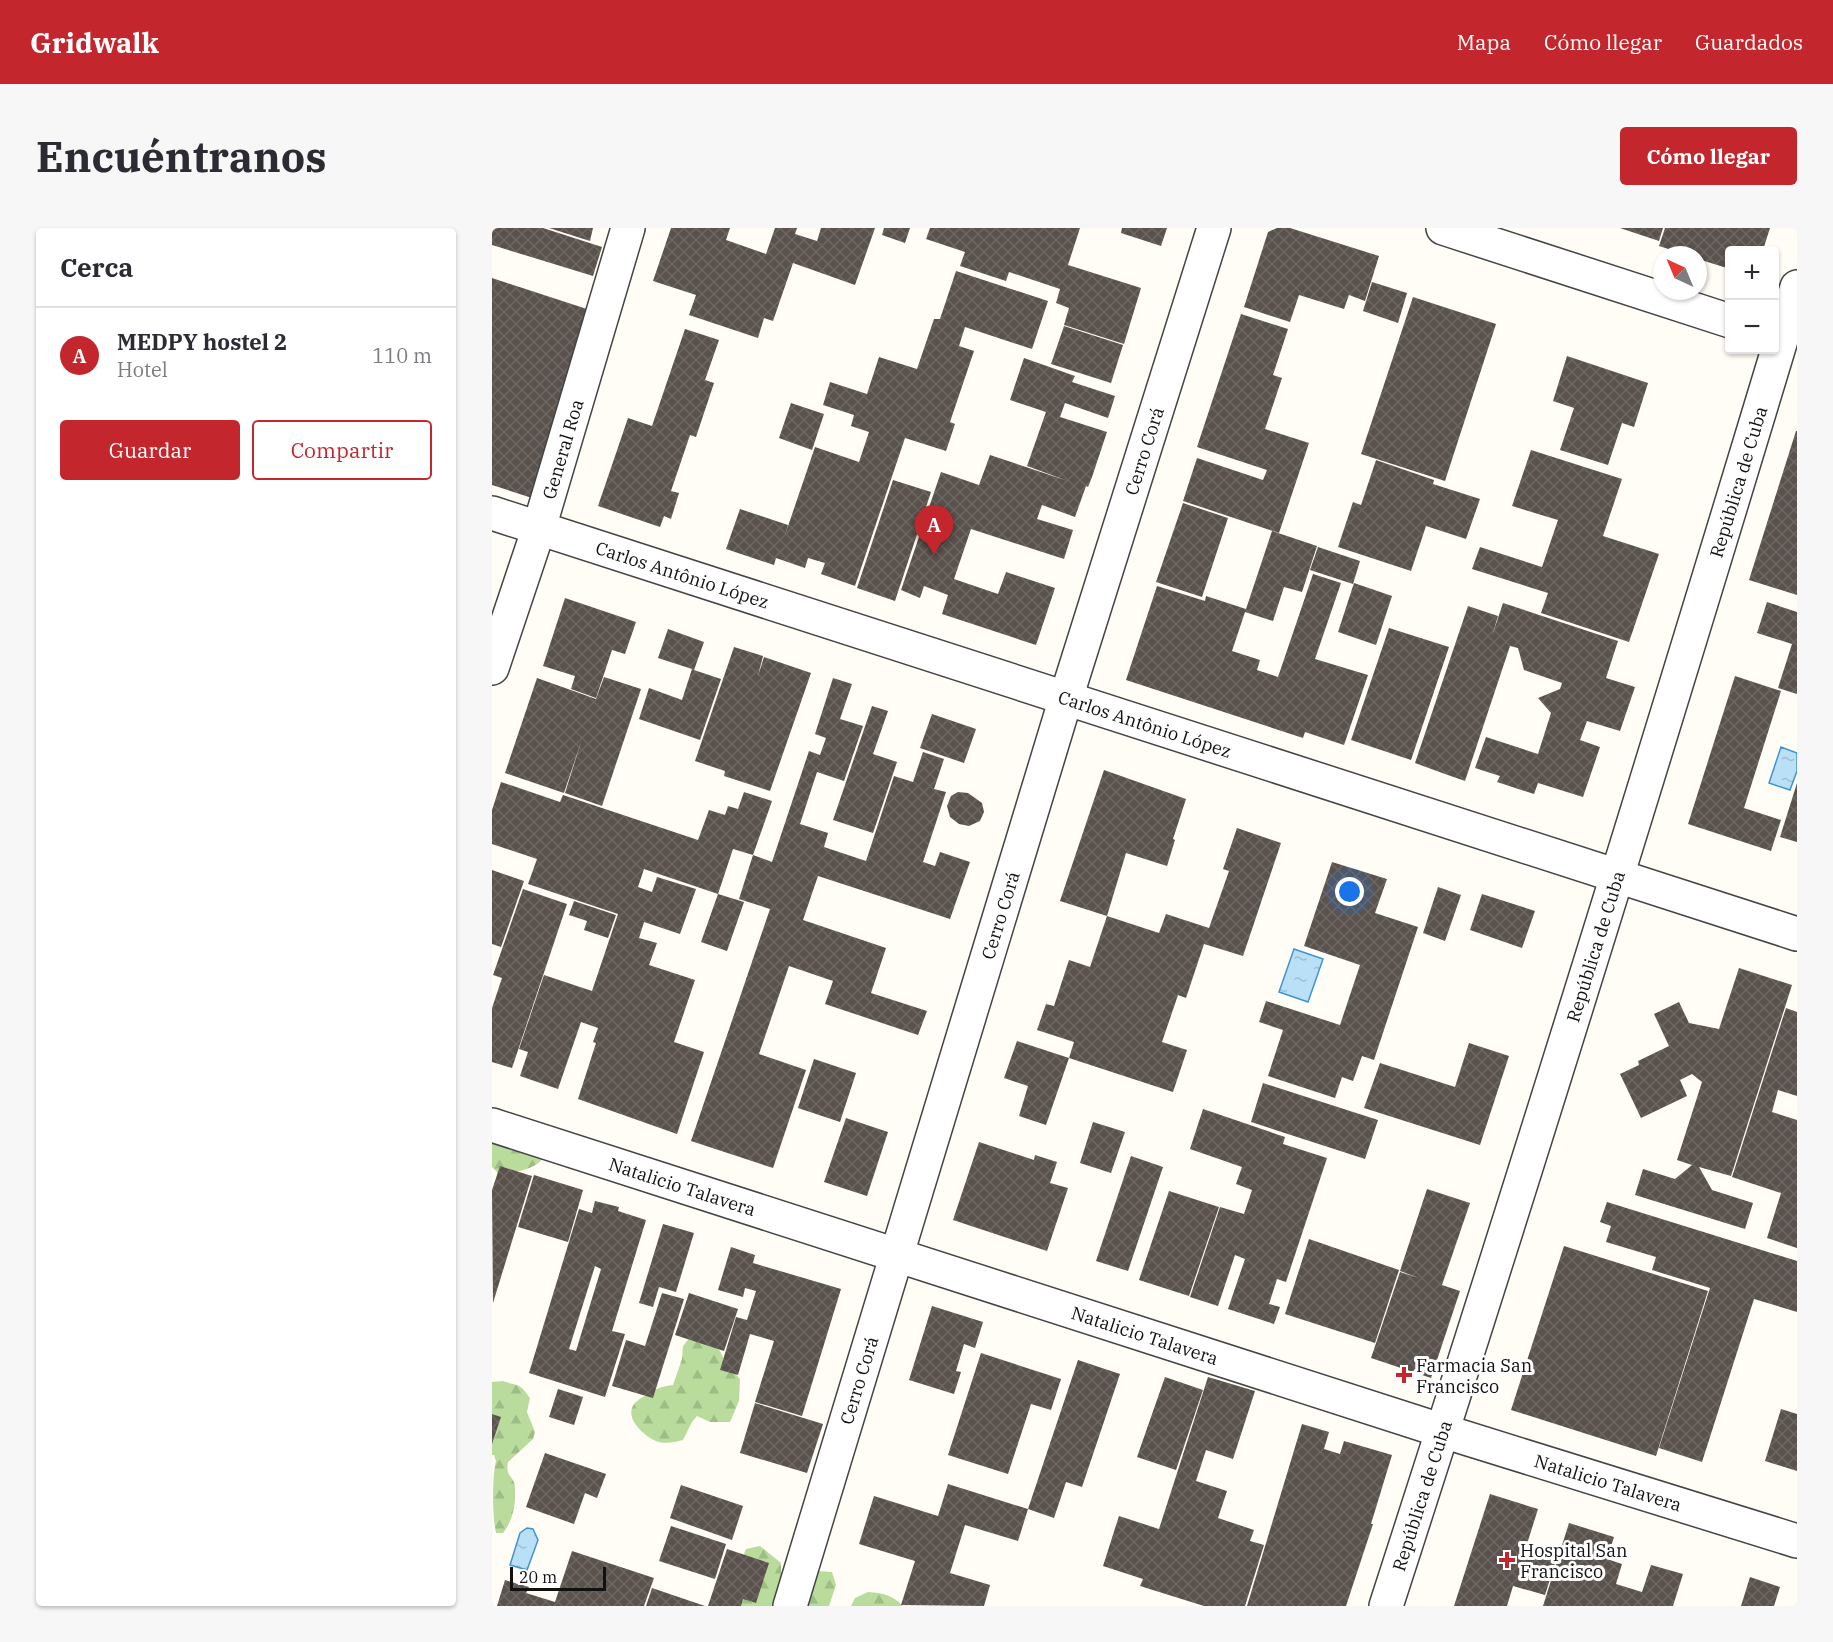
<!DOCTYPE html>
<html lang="es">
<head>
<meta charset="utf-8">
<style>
	body { margin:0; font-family:"IBM Plex Serif",serif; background:#f7f7f7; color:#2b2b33 }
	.controls { position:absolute; right:18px; top:18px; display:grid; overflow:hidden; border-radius:6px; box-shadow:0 2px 4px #0004 }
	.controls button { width:54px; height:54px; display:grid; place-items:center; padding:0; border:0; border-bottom:2px solid #e1e1e2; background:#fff; color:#2b2b33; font:30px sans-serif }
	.compass { position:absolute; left:1161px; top:18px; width:54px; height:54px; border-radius:50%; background:#fff; box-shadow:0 2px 4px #0004; rotate:316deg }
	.scale { position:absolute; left:18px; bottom:15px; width:96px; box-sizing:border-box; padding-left:6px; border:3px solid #111; border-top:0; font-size:16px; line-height:21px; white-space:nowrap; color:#111; -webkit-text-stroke:4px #fff; paint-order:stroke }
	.you { position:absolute; left:858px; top:664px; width:21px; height:21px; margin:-15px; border:4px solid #fff; border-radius:50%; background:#1a73e8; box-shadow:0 0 0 9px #1a73e833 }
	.badge { display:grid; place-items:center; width:39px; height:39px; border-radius:50%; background:#c4262e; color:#fff; font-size:20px; font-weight:700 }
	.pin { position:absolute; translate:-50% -50px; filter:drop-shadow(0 2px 3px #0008) }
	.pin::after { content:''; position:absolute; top:32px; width:21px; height:18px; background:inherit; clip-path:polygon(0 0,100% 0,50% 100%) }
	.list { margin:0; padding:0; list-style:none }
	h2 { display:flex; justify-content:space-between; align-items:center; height:78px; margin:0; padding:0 24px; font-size:26px }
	h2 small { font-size:20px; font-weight:400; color:#7c7c81 }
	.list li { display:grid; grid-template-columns:39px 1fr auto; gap:18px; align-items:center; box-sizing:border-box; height:96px; padding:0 24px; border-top:2px solid #e1e1e2 }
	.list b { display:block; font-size:22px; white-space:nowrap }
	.list p { margin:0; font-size:20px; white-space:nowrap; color:#7c7c81 }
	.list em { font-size:20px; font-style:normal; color:#7c7c81 }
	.actions { display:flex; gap:12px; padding:18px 24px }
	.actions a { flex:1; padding:14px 0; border:2px solid #c4262e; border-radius:6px; text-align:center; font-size:21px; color:#c4262e }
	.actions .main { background:#c4262e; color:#fff }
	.map { position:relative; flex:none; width:1305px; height:1378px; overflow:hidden; border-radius:6px }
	header { display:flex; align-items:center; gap:36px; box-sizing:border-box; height:84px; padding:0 30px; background:#c4262e; color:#fff }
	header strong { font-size:28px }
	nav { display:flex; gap:33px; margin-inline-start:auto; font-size:21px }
	.intro { display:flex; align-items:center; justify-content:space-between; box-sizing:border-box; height:144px; padding:0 36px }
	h1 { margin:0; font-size:42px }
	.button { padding:15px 27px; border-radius:6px; background:#c4262e; color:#fff; font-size:21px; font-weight:700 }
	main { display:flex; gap:36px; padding:0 36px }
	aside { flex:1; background:#fff; border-radius:6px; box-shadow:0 2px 4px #0004 }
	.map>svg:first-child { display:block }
	.forest { fill:url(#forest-firs) }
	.water { fill:url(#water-ripples); stroke:#3f96cf; stroke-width:1.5 }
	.building { fill:url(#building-cross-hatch); fill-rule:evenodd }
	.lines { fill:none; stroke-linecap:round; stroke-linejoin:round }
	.minor-casing { stroke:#444; stroke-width:36 }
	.minor { stroke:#fff; stroke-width:33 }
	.poi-dot { fill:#c4262e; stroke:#fff; stroke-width:2 }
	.labels { text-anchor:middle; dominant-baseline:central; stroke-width:6; stroke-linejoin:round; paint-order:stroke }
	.street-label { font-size:18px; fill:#111; stroke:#fff }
	.poi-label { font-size:18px; fill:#111; stroke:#fff; text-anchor:start }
</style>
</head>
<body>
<header>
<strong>Gridwalk</strong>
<nav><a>Mapa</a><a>Cómo llegar</a><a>Guardados</a></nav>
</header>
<div class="intro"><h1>Encuéntranos</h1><a class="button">Cómo llegar</a></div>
<main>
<aside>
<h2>Cerca<small></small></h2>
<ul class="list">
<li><span class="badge">A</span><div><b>MEDPY hostel 2</b><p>Hotel</p></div><em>110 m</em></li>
</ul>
<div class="actions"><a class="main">Guardar</a><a>Compartir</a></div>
</aside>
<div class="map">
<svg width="1305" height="1378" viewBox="0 0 1305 1378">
	<defs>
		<pattern id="forest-firs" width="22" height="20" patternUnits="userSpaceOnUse" patternTransform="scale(1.5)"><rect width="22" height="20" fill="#b9dc9c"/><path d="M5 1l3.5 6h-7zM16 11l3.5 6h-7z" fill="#9ebc85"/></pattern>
		<pattern id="water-ripples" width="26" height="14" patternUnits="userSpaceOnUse" patternTransform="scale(1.5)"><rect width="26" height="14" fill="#b9e0f7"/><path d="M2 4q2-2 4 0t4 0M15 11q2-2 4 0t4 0" fill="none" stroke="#9ebfd3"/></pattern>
		<pattern id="building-cross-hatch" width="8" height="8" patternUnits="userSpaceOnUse" patternTransform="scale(1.5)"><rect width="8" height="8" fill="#5a524d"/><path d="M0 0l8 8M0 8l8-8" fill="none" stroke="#6d6662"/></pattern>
	</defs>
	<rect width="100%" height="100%" fill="#fffdf5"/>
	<path class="forest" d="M 0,914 L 54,925 C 47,942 24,944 7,946 L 0,939 Z
		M 199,1108 L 223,1118 L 228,1123 L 234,1136 L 248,1151 L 247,1173 L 238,1194 L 218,1194 L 205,1188 L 200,1194 L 191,1212 C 184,1214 175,1216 167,1214 C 156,1211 135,1194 140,1180 C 142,1174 149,1170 154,1167 C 163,1161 170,1158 181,1157 L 190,1131 L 191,1118 Z
		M 11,1153 C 27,1159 26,1153 38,1170 L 35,1184 L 43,1204 L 41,1211 L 16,1234 C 13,1250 23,1248 23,1260 C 24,1275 21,1293 11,1305 L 4,1305 C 0,1287 0,1249 4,1233 L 2,1227 L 0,1227 L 0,1154 Z
		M 268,1318 L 289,1335 L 289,1348 L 282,1378 L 240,1378 L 249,1361 L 249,1334 L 254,1321 Z
		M 326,1343 L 340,1344 L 344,1357 L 337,1378 L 298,1378 L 315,1351 Z
		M 376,1364 C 391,1365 400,1367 411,1378 L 359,1378 L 363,1370 Z"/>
	<path class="water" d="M 1289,519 L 1305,525 L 1305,543 L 1298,562 L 1277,555 Z
		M 802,721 L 831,731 L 816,774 L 787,764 Z
		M 35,1300 L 41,1301 L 46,1312 L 35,1342 L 18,1337 L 28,1305 Z"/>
	<path class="building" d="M 0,0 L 51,0 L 110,19 L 101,48 L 0,17 Z
		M 57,0 L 101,0 L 98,13 Z
		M 179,0 L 238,0 L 234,12 L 274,26 L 283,0 L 305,0 L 303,6 L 325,13 L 329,0 L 383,0 L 363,57 L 301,35 L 281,93 L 272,90 L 266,110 L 197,87 L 204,67 L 161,53 Z
		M 392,0 L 418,0 L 413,15 L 390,7 Z
		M 438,0 L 588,0 L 576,37 L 649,60 L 632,116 L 572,97 L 577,80 L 564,75 L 568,61 L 517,44 L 514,53 L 468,38 L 473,24 L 434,11 Z
		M 630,0 L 675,0 L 669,18 L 629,5 Z
		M 785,0 L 798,0 L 887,28 L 873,73 L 857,67 L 852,81 L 807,67 L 798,94 L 752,79 L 776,4 Z
		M 1128,0 L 1171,0 L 1167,13 Z
		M 1173,0 L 1278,0 L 1271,22 L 1238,22 L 1238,41 L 1206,31 L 1206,27 L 1195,27 L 1167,18 Z
		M 464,43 L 556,73 L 540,121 L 473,99 L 467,118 L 482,123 L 458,194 L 463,196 L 454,223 L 413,210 L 363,358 L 329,346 L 333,335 L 316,330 L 313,340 L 284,330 L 282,337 L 234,321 L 248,281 L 296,297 L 293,307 L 323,219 L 367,234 L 377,204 L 359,198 L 362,187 L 331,177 L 338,154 L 375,166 L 387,129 L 425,141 L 442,91 L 448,91 Z
		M 0,50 L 104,84 L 40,270 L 0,257 Z
		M 880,54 L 915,65 L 906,95 L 871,83 Z
		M 921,69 L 1004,96 L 953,253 L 869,226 Z
		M 749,86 L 796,101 L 781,147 L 790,150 L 773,201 L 817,215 L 787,305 L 691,273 L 705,230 L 771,252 L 775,242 L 705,219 Z
		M 572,98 L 631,117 L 619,155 L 559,136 Z
		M 193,101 L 227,112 L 213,152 L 222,155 L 204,209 L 198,207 L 179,263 L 187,265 L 179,291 L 172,288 L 168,299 L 106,278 L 136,190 L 160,198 Z
		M 1075,128 L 1156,155 L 1142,199 L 1130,195 L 1116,237 L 1068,222 L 1082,180 L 1061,173 Z
		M 532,130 L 583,148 L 580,154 L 623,168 L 616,190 L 573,175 L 568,189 L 615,204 L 600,249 L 596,259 L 594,258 L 583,289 L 550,277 L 545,291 L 581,302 L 572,331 L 479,301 L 462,351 L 506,366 L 514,344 L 563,360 L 544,417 L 450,386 L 456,367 L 432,358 L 428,370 L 409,362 L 449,244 L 487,257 L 498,227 L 576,253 L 535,238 L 554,184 L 518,172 Z
		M 299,175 L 332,186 L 320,222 L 287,210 Z
		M 1304,203 L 1305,203 L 1305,367 L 1257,352 Z
		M 1039,222 L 1130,251 L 1111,308 L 1167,326 L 1137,414 L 1049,385 L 1056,365 L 980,341 L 988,319 L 1050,339 L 1066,292 L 1020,278 Z
		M 884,232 L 942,252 L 941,256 L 988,271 L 974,311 L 934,298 L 919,343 L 846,319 L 861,274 L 869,277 Z
		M 401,252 L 439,264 L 403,373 L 365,360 Z
		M 691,275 L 736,290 L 710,369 L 664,354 Z
		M 780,303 L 825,318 L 810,364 L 792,359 L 781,393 L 753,384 L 740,423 L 768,432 L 765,442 L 786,449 L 821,346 L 849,355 L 823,431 L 876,447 L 852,517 L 813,504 L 811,510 L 634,452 L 665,358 L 713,373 L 714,368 L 754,381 Z
		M 826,319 L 868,333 L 861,356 L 818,342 Z
		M 862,355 L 900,368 L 884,417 L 846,404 Z
		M 73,370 L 144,394 L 133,426 L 120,422 L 104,470 L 79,461 L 83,448 L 51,438 Z
		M 1275,374 L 1305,384 L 1305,466 L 1286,460 L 1300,416 L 1265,405 Z
		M 1011,375 L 1126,413 L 1114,450 L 1143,459 L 1128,503 L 1095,493 L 1088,512 L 1108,519 L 1091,569 L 1046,555 L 1042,566 L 1005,554 L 1008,548 L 983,540 L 994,509 L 1046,526 L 1059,485 L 1046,470 L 1068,461 L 1070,455 L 1032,442 L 1026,420 L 1018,418 L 973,553 L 953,546 L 974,486 L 953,546 L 923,535 L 976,378 L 1006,388 L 1000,408 Z
		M 897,400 L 957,419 L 919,532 L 859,512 Z
		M 176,401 L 212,414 L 202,442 L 229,451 L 208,512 L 147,491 L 157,460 L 190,472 L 200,441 L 166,430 Z
		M 242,419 L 271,428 L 266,448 L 272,429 L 319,445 L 278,563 L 232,548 L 233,543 L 203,533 Z
		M 1243,448 L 1289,463 L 1252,580 L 1289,592 L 1279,623 L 1196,596 Z
		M 112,449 L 149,461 L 110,578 L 73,565 L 90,511 L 72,565 L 13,545 L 45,450 L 104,471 Z
		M 341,450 L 360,456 L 348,491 L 371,498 L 352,553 L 325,544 L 308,596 L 336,605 L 332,619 L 374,633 L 402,548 L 421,554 L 431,524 L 452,531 L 442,561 L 454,564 L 431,634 L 443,638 L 448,624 L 478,634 L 458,691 L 326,648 L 311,692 L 394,720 L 379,765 L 435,783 L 426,807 L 333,776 L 341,753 L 297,738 L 267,826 L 314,842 L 281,940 L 199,913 L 278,681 L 247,671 L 261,627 L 280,634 L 317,523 L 328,527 L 334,510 L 323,506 Z
		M 380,478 L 396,483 L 381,526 L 405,534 L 381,605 L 341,592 Z
		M 440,486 L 484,501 L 472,535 L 428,520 Z
		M 612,542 L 694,571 L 681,611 L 683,612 L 675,638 L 634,625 L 615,688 L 667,705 L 674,686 L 717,700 L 737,643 L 731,641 L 745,600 L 789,615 L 751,728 L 712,716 L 694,770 L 686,767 L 670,814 L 695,822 L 681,864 L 577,830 L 582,814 L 545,802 L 554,776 L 562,778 L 577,732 L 598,739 L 615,688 L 568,673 Z
		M 9,554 L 68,574 L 71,567 L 206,612 L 217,582 L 233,587 L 236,578 L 246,581 L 252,564 L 280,573 L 261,627 L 241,621 L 226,666 L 152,641 L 146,659 L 160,664 L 165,649 L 204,661 L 188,706 L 152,694 L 147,710 L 165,715 L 157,737 L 203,752 L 182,814 L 212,824 L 185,906 L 86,871 L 104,815 L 101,814 L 106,800 L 89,794 L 66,861 L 28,848 L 36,824 L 27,821 L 52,747 L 100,763 L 126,686 L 36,656 L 45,631 L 0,616 L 0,582 Z
		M 1305,555 L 1305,614 L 1288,609 Z
		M 466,564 L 476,565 L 490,575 L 492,584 L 488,593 L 477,598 L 467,596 L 458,589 L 455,578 L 459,568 Z
		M 840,634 L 895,651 L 883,685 L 926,699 L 882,832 L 870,828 L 861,853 L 850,849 L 843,870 L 776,848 L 791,802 L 767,794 L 774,773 L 848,797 L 868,737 L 812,718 Z
		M 0,642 L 32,653 L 9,719 L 0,716 Z
		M 946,659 L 969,667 L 953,713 L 931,705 Z
		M 31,661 L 75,676 L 20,840 L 0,834 L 0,780 L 10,750 L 1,747 Z
		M 226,666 L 252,674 L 235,723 L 209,714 Z
		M 990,666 L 1043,683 L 1030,720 L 978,702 Z
		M 82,673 L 124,687 L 116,710 L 92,702 L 95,693 L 77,687 Z
		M 1247,740 L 1300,757 L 1239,948 L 1207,939 L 1220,962 L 1261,975 L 1253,1001 L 1143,967 L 1151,941 L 1183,951 L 1200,937 L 1185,932 L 1210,854 L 1200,846 L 1188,852 L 1195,868 L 1149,890 L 1128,846 L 1147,837 L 1146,833 L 1177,818 L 1162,786 L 1187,774 L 1197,795 L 1227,801 Z
		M 1294,780 L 1305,784 L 1305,868 L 1286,862 L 1280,884 L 1305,892 L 1305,1020 L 1275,1010 L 1289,965 L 1240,949 Z
		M 525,813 L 577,830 L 554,897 L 527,888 L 536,858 L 512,850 Z
		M 977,815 L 1017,828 L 988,917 L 872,880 L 888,835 L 963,859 Z
		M 322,831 L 364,845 L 348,894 L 306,880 Z
		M 771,855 L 886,892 L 873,931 L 759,894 Z
		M 711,881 L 793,909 L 791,916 L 835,930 L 794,1054 L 785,1051 L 777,1076 L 788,1079 L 782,1096 L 736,1081 L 753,1031 L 743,1027 L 726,1078 L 698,1069 L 728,979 L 752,986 L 760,962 L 744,956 L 750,939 L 698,921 Z
		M 354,890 L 396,904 L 375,968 L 332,954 Z
		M 601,894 L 633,904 L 619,945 L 588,935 Z
		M 487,914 L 542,932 L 543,927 L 565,934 L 558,955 L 576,960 L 555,1023 L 461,992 Z
		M 639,928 L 671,939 L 636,1043 L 604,1033 Z
		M 8,938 L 40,948 L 1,1075 L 0,962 Z
		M 42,947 L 91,962 L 76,1014 L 26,999 Z
		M 935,961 L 978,975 L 950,1057 L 968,1063 L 939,1150 L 879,1130 L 908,1044 L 927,1050 L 908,1043 Z
		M 677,963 L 727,979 L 697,1068 L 647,1052 Z
		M 103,973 L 127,979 L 126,983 L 154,992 L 120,1103 L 133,1106 L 113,1169 L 37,1145 L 87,981 L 100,985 ZM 103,1038 L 109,1041 L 84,1123 L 77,1121 Z
		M 1115,974 L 1305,1033 L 1305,1084 L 1262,1071 L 1210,1234 L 1167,1220 L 1218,1060 L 1160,1042 L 1164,1029 L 1114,1014 L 1119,998 L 1108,994 Z
		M 171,996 L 202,1005 L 184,1064 L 167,1059 L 161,1079 L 147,1075 Z
		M 817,1011 L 907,1042 L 883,1115 L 793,1086 Z
		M 1072,1018 L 1216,1063 L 1164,1228 L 1019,1182 Z
		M 239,1019 L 263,1027 L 261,1035 L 349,1061 L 310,1188 L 263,1174 L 282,1113 L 258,1106 L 246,1147 L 228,1142 L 244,1089 L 255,1092 L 264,1063 L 253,1060 L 251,1069 L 226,1062 Z
		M 170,1065 L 192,1071 L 161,1170 L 120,1158 L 134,1112 L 153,1118 Z
		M 197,1065 L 246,1081 L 232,1123 L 183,1107 Z
		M 440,1078 L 491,1094 L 483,1120 L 472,1116 L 464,1143 L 469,1144 L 462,1166 L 417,1152 Z
		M 489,1125 L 569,1151 L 559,1182 L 539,1176 L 516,1246 L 456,1227 Z
		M 586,1132 L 628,1146 L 590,1259 L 574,1254 L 562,1290 L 536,1281 L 526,1313 L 473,1297 L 458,1345 L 498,1357 L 492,1378 L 409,1377 L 423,1333 L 367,1316 L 382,1268 L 446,1288 L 456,1256 L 536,1281 Z
		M 673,1149 L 711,1162 L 684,1242 L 645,1229 Z
		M 716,1149 L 763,1163 L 741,1231 L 714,1222 L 704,1253 L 735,1263 L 726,1290 L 762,1302 L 758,1313 L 772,1317 L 753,1378 L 712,1378 L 648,1358 L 651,1351 L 611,1338 L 627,1288 L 667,1301 Z
		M 66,1161 L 91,1169 L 82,1197 L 57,1189 Z
		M 263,1175 L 331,1196 L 315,1245 L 248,1225 Z
		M 1289,1181 L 1305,1186 L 1305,1243 L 1273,1233 Z
		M 0,1186 L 9,1189 L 0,1216 Z
		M 810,1196 L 837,1204 L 832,1221 L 848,1226 L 852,1213 L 900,1227 L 879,1296 L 881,1296 L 854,1378 L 755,1378 Z
		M 53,1225 L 114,1246 L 105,1270 L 93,1265 L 82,1296 L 34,1279 Z
		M 189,1257 L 251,1278 L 240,1312 L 178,1290 Z
		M 998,1266 L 1046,1281 L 1035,1316 L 1066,1326 L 1053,1367 L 1021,1358 L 1015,1378 L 962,1378 Z
		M 1077,1295 L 1122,1309 L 1115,1331 L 1130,1336 L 1124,1356 L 1150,1364 L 1159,1337 L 1191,1346 L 1181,1378 L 1051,1378 Z
		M 179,1298 L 234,1316 L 223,1351 L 167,1333 Z
		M 235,1321 L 277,1335 L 264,1375 L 251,1371 L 249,1378 L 216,1378 Z
		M 80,1323 L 162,1350 L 152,1378 L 5,1378 L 13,1352 L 37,1359 L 34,1365 L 63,1374 Z
		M 1258,1349 L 1288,1359 L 1282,1378 L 1249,1378 Z
		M 160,1360 L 213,1378 L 154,1378 Z"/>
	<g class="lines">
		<g class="minor-casing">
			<g id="minor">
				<path d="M 951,0 L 1238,93"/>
				<path id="s1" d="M 0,285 L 1305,706"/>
				<path id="s2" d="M 0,440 L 47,300 L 136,0"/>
				<path id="s3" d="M 0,897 L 951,1203 L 1305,1313"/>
				<path id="s4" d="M 298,1378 L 574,470 L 722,0"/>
				<path id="s5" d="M 894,1378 C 1036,940 1172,500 1305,59"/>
			</g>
		</g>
		<use href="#minor" class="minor"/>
	</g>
	<g class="poi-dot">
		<path d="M909 1138h6v6h6v6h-6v6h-6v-6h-6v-6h6z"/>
		<path d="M1012 1323h6v6h6v6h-6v6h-6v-6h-6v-6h6z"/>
	</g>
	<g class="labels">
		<g class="street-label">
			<text stroke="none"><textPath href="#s2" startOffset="230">General Roa</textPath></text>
			<text stroke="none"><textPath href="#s4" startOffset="1208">Cerro Corá</textPath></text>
			<text stroke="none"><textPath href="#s5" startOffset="1178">República de Cuba</textPath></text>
			<text stroke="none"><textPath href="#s1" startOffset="200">Carlos Antônio López</textPath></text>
			<text stroke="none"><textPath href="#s1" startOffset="686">Carlos Antônio López</textPath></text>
			<text stroke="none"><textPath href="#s4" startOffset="722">Cerro Corá</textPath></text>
			<text stroke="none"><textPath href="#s5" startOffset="692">República de Cuba</textPath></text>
			<text stroke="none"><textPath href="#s3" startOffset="200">Natalicio Talavera</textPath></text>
			<text stroke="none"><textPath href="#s3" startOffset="686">Natalicio Talavera</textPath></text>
			<text stroke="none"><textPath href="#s4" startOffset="236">Cerro Corá</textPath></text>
			<text stroke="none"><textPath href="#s3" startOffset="1172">Natalicio Talavera</textPath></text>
			<text stroke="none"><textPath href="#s5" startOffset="116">República de Cuba</textPath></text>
		</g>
		<g class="poi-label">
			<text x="924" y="1137">Farmacia San<tspan x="924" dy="21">Francisco</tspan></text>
			<text x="1028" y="1322">Hospital San<tspan x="1028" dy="21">Francisco</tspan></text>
		</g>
	</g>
</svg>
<div class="controls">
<button>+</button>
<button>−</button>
</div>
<svg class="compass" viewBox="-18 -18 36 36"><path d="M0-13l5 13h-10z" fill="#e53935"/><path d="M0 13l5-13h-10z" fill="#7c7c81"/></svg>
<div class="scale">20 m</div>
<div class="you"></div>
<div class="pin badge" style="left:442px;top:327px">A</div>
</div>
</main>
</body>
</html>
